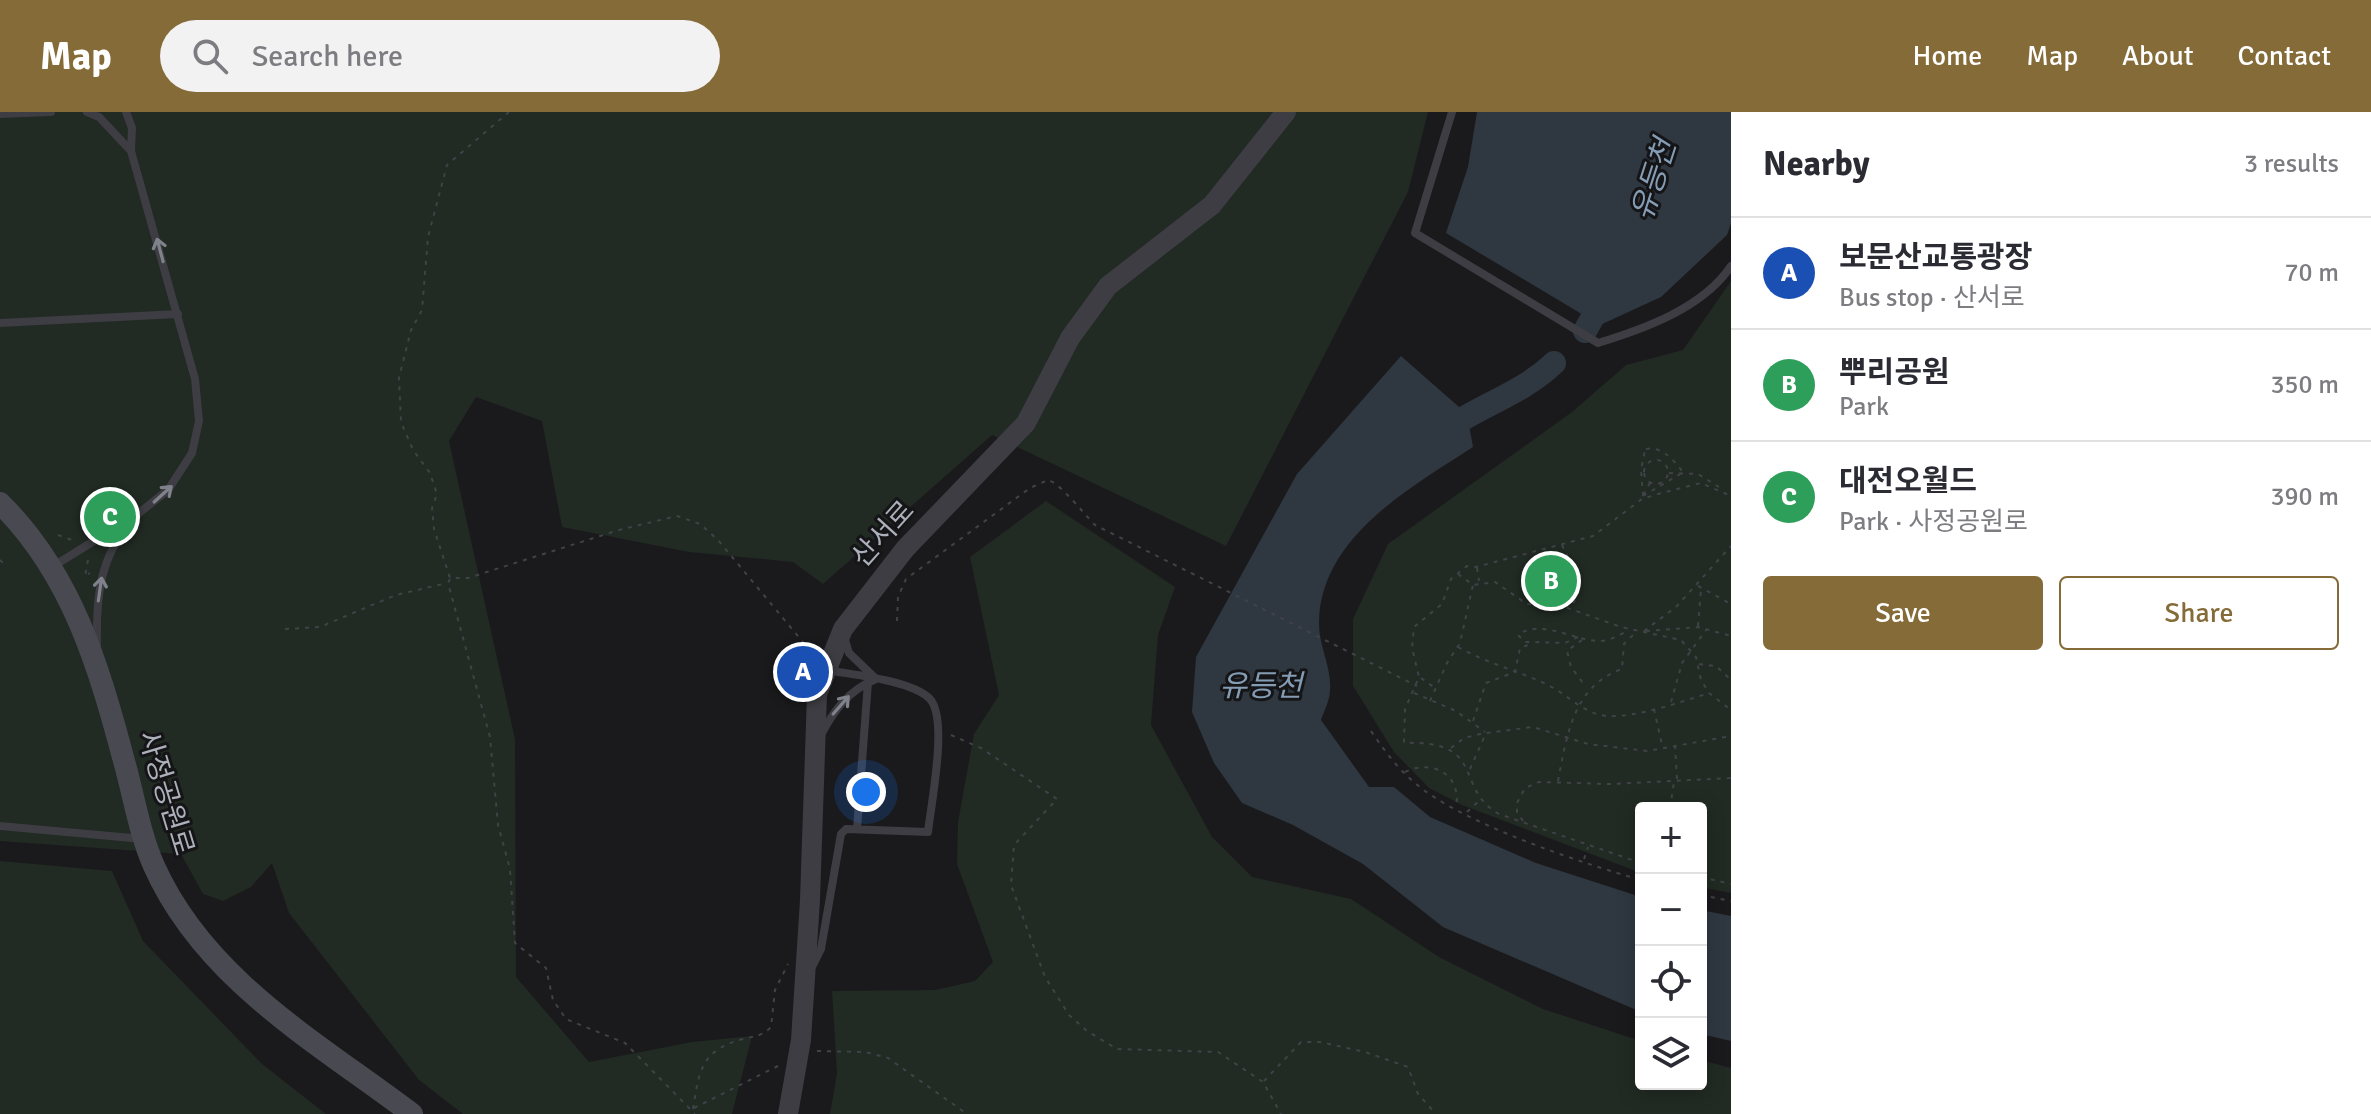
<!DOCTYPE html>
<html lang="en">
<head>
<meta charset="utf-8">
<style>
	body { margin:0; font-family:Signika,"Noto Sans KR",sans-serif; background:#f2f2f3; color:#2b2b33 }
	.controls { position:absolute; right:24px; bottom:24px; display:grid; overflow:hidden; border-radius:8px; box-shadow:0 4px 20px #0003 }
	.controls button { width:72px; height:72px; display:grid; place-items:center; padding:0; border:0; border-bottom:2px solid #e1e1e2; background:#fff; color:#2b2b33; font:40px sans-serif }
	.you { position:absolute; left:866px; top:680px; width:28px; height:28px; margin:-20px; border:6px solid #fff; border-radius:50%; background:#1a73e8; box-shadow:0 0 0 12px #1a73e833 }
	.badge { display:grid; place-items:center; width:52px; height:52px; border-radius:50%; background:#846b38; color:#fff; font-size:26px; font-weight:700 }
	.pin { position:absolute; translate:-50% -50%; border:4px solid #fff; box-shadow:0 2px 8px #0006 }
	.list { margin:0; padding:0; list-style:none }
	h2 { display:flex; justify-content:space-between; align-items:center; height:104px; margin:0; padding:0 32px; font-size:34px }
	h2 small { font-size:26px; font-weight:400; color:#7c7c81 }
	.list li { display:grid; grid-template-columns:52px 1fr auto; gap:24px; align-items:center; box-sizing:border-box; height:112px; padding:0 32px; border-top:2px solid #e1e1e2 }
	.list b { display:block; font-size:30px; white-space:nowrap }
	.list p { margin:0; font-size:26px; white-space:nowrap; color:#7c7c81 }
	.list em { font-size:26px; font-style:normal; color:#7c7c81 }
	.actions { display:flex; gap:16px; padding:24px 32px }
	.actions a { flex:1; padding:18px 0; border:2px solid #846b38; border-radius:8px; text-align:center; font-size:28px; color:#846b38 }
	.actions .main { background:#846b38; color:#fff }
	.icon { flex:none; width:44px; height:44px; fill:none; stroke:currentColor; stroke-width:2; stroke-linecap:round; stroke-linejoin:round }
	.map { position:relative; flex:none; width:1731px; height:1002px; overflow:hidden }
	header { display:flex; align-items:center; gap:48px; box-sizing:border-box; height:112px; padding:0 40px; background:#846b38; color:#fff }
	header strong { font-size:38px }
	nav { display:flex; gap:44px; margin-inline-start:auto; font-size:28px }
	.search { width:560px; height:72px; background:#f2f2f3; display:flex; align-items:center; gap:20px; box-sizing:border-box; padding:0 28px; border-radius:44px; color:#7c7c81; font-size:30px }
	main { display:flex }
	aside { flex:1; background:#fff }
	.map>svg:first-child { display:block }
	.green { fill:#212a23 }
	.water { fill:#2f3840 }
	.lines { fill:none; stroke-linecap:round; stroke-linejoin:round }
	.river { stroke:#2f3840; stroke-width:24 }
	.path { stroke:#414248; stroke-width:2; stroke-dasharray:4 6; stroke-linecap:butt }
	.service { stroke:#3d3d43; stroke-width:8 }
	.tertiary { stroke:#3d3d43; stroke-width:20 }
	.secondary { stroke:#494a51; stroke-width:22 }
	.oneway { stroke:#80828b }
	.labels { text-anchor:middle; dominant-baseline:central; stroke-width:6; stroke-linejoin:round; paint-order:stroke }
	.street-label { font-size:28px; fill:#acb0bb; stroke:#151517 }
	.water-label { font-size:30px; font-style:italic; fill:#849db5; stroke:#151517 }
</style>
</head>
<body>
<header>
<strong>Map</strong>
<div class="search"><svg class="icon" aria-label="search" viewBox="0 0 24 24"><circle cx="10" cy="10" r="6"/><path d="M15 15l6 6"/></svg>Search here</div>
<nav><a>Home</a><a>Map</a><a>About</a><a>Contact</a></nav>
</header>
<main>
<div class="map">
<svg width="1731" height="1002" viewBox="0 0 1731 1002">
	<rect width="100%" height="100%" fill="#1a1a1c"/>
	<path class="green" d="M 0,0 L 1428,0 L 1408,80 L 1226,434 L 992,323 L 823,472 L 793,450 L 689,440 L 562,415 L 542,309 L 476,285 L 449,329 L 515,627 L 516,865 L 589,950 L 692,930 L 752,924 L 732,1002 L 463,1002 L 419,968 L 289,801 L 272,751 L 251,775 L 223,789 L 203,782 L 181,742 L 0,729 Z
		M 1731,169 L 1731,781 L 1701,775 L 1701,696 L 1641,696 L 1641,761 L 1462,693 L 1429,676 L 1394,640 L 1353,574 L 1353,507 L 1388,432 L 1572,300 L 1626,253 L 1683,238 Z
		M 1046,389 L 1175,475 L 1158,523 L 1151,613 L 1212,725 L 1252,765 L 1351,787 L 1439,845 L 1543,897 L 1641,929 L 1641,972 L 1701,972 L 1701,948 L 1731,956 L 1731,1002 L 830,1002 L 837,961 L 832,879 L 935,878 L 975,869 L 993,850 L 957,752 L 958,710 L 974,622 L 999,583 L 970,445 Z
		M 0,749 L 112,759 L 143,829 L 262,952 L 326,1002 L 0,1002 Z"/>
	<path class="water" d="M 1477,0 L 1731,0 L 1731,111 L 1727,123 L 1661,185 L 1600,213 L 1446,121 L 1468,55 Z
		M 1401,244 L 1467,302 L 1473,335 C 1410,376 1319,426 1319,512 C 1319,534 1332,557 1330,578 C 1330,588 1324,599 1321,608 L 1369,675 L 1394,675 L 1430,705 L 1536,751 L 1641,785 L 1641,900 L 1443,815 L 1363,752 L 1293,713 L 1242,691 L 1214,651 L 1192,600 L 1196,545 L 1297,362 Z
		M 1701,798 L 1731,804 L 1731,929 L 1701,922 Z"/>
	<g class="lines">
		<path class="river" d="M 1585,219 L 1606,181
			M 1442,320 C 1478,294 1522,282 1554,251"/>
		<path class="path" d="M 509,0 L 447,53 L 428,125 L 422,198 L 411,218 L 399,266 L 401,310 L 413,338 L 430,361 L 437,382 L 432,396 L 434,417 L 450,466 L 468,466 L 619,418 L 677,404 L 700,412 L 718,428 L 802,529 L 810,541 L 807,558
			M 1646,337 C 1661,334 1673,347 1682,359
			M1644 360a12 12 0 1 1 24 0a12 12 0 1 1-24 0Z
			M 1669,361 L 1698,362 L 1719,375
			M 1643,383 L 1650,371
			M 1643,384 L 1641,358 L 1645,338
			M 1643,384 L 1682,361
			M 58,423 L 72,428
			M 1562,433 L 1581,473 L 1572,495
			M 0,448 L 3,451
			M 88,448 L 85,464 L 90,461
			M 1477,456 L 1479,469
			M 1458,462 L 1473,473 L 1495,470 L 1527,492 L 1562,494 L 1621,515 L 1681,528 L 1696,545 L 1701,568 L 1709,581 L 1731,598
			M 450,467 L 448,471 L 490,625 L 498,713 L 510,757 L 515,831 L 546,856 L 553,888 L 566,907 L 625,931 L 695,1002
			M 1698,474 L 1731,492
			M 897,509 L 898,485 L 906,467 L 1030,376 L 1048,368 C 1059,370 1084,402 1095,413 L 1417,574
			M 1698,514 L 1701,477
			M 285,517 L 320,515 L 396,483 L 447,471
			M 1644,519 L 1676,495 L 1731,434
			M 1646,519 L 1698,515 L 1731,524
			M 1578,525 L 1565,531 L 1525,530 L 1518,523 C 1540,506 1575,529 1599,529 C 1610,529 1620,523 1629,518
			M 1582,528 L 1567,539 L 1571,555 L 1586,575
			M 1458,535 C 1486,551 1519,559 1548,573 C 1568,583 1584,602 1607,604 C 1635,606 1681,590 1709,581
			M 1699,552 L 1716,554 L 1731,568
			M 1421,566 L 1435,576
			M 1414,581 L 1456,599 L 1485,620
			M 1430,589 L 1447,551 L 1460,531 L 1473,473
			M 1671,590 L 1682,551 L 1706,518
			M 1654,597 L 1662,633
			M 1473,609 L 1486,571 L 1515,560 L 1520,536 L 1531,532
			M 1371,619 C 1384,638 1397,656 1415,671 C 1461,711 1581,751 1641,768
			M 951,623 L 981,636 L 1057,687 L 1014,733 L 1011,773 L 1045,865 L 1069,903 L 1087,919 L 1117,937 L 1218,940 L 1263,970 L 1281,1002
			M 1675,633 L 1677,667
			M 1451,636 L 1464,626 L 1484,621
			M 1470,657 L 1486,621 L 1533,615 L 1588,632 L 1647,639 L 1731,624
			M 1405,660 C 1432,647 1462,662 1456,695
			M 1558,669 C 1567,623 1573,574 1622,557 L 1624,532 L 1637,519
			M 1670,696 L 1674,670
			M 1467,700 L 1480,688
			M 1523,709 L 1517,700 L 1517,691 L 1525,676 L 1539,670 L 1610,672 L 1731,666
			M 1584,747 L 1588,735
			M 1641,751 L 1499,702 C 1453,676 1488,628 1404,631 L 1405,597 L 1419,565 L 1412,536 L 1414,515 L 1442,492 L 1451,467 L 1467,454 L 1476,455 L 1593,424 L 1642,387 L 1658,382 L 1701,371 L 1731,384
			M 1701,765 L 1731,772
			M 1701,783 L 1731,789
			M 817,939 L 865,940 L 888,946 L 967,1002
			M 1264,969 L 1301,930 L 1320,930 L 1365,940 L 1408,955 L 1418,982 L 1436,1002
			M 694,996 L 778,954
			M 693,997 C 699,959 701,938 743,927 C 755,924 763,924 771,915 L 775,878 L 788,852"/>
		<path class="service" d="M 126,0 L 132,16 L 131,39
			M 1452,0 L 1415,121 L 1598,231 C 1644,217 1703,196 1731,154
			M 0,2 L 51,0
			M 0,211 L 178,202
			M 52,455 L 139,401 L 168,378 L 192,341 L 199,309 L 195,267 L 131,39 L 99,5 L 87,0
			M 97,534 C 96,486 99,445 132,409
			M 821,623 C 834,598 849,578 876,567 L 849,541 L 844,525
			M 0,714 L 143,727
			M 857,717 L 868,570
			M 812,855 L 821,837 L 841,722 L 846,717 L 928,720 C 931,692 949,604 929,586 C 910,568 853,563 827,558"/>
		<path class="tertiary" d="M 788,1002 L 801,928 L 810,788 L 817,582 L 843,517 L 905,437 L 1026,311 L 1070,226 L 1108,174 L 1212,93 L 1286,0"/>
		<path class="secondary" d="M 0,391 C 72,462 99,555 124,649 C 134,684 139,720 154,754 C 205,868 317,930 412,1002"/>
	</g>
	<defs><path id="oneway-shaft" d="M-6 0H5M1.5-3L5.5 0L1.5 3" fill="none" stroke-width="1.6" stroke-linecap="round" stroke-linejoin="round" transform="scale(2)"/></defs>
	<g class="oneway">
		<use href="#oneway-shaft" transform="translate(160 138) rotate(-105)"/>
		<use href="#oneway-shaft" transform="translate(163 382) rotate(-42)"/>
		<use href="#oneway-shaft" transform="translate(100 477) rotate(-82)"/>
		<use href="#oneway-shaft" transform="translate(841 593) rotate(-49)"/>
	</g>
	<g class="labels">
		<g class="street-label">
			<text transform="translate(883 422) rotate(-48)">산서로</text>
			<text transform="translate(166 681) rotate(73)">사정공원로</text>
		</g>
		<g class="water-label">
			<text transform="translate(1654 68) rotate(-72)">유등천</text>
			<text x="1261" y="574">유등천</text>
		</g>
	</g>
</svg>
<div class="controls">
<button>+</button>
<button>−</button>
<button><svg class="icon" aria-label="locate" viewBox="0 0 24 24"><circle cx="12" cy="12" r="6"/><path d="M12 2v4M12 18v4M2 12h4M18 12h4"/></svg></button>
<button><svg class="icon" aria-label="layers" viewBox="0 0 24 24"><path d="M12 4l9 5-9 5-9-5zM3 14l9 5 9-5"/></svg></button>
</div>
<div class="you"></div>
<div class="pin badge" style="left:803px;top:560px;background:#1a4fb4">A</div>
<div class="pin badge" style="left:1551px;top:469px;background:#2e9e5b">B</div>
<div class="pin badge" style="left:110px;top:405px;background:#2e9e5b">C</div>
</div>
<aside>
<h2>Nearby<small>3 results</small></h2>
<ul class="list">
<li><span class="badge" style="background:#1a4fb4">A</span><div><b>보문산교통광장</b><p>Bus stop · 산서로</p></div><em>70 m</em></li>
<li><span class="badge" style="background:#2e9e5b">B</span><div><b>뿌리공원</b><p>Park</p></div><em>350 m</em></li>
<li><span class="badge" style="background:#2e9e5b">C</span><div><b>대전오월드</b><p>Park · 사정공원로</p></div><em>390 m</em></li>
</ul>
<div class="actions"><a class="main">Save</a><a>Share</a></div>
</aside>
</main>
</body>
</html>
